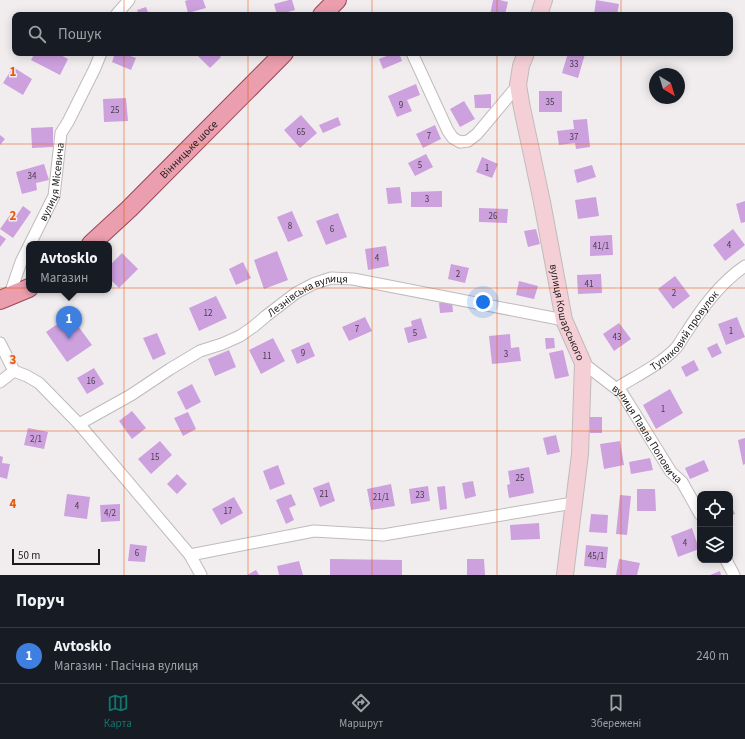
<!DOCTYPE html>
<html lang="uk">
<head>
<meta charset="utf-8">
<style>
	body { margin:0; font-family:"Source Sans 3",sans-serif; background:#242831; color:#f1f3f6 }
	.controls { position:absolute; right:12px; bottom:12px; display:grid; overflow:hidden; border-radius:8px; box-shadow:0 2px 10px #0003 }
	.controls button { width:36px; height:36px; display:grid; place-items:center; padding:0; border:0; border-bottom:1px solid #363941; background:#171b24; color:#f1f3f6; font:20px sans-serif }
	.compass { position:absolute; left:649px; top:68px; width:36px; height:36px; border-radius:50%; background:#171b24; box-shadow:0 2px 10px #0003; rotate:142deg }
	.scale { position:absolute; left:12px; bottom:10px; width:88px; box-sizing:border-box; padding-left:4px; border:2px solid #1d1b1c; border-top:0; font-size:11px; line-height:14px; white-space:nowrap; color:#1d1b1c; -webkit-text-stroke:3px #f1edef; paint-order:stroke }
	.you { position:absolute; left:483px; top:302px; width:14px; height:14px; margin:-10px; border:3px solid #fff; border-radius:50%; background:#1a73e8; box-shadow:0 0 0 6px #1a73e833 }
	.badge { display:grid; place-items:center; width:26px; height:26px; border-radius:50%; background:#0f766e; color:#fff; font-size:13px; font-weight:700 }
	.pin { position:absolute; translate:-50% -33px; filter:drop-shadow(0 1px 2px #0008) }
	.pin::after { content:''; position:absolute; top:21px; width:14px; height:12px; background:inherit; clip-path:polygon(0 0,100% 0,50% 100%) }
	.popup { position:absolute; left:26px; top:241px; width:86px; height:52px; box-sizing:border-box; display:grid; place-content:center; border-radius:8px; background:#171b24; filter:drop-shadow(0 1px 3px #0005); font-size:13px; white-space:nowrap; color:#9ea1a6 }
	.popup b { font-size:15px; color:#f1f3f6 }
	.popup::after { content:''; position:absolute; left:50%; top:100%; margin-left:-8px; border:8px solid transparent; border-top-color:#171b24 }
	.list { margin:0; padding:0; list-style:none }
	h2 { display:flex; justify-content:space-between; align-items:center; height:52px; margin:0; padding:0 16px; font-size:17px }
	h2 small { font-size:13px; font-weight:400; color:#9ea1a6 }
	.list li { display:grid; grid-template-columns:26px 1fr auto; gap:12px; align-items:center; box-sizing:border-box; height:56px; padding:0 16px; border-top:1px solid #363941 }
	.list b { display:block; font-size:15px; white-space:nowrap }
	.list p { margin:0; font-size:13px; white-space:nowrap; color:#9ea1a6 }
	.list em { font-size:13px; font-style:normal; color:#9ea1a6 }
	.icon { flex:none; width:22px; height:22px; fill:none; stroke:currentColor; stroke-width:2; stroke-linecap:round; stroke-linejoin:round }
	.map { position:relative; flex:none; width:745px; height:575px; overflow:hidden }
	.search { position:absolute; background:#171b24; box-shadow:0 2px 10px #0003; left:12px; right:12px; top:12px; height:44px; display:flex; align-items:center; gap:10px; box-sizing:border-box; padding:0 14px; border-radius:8px; color:#9ea1a6; font-size:15px }
	.sheet { height:108px; background:#171b24 }
	nav { display:flex; justify-content:space-around; align-items:center; box-sizing:border-box; height:56px; border-top:1px solid #363941; background:#171b24; font-size:11px; color:#9ea1a6 }
	nav a { display:grid; justify-items:center; gap:2px }
	nav .on { color:#0f766e }
	.map>svg:first-child { display:block }
	.building { fill:#cda0de }
	.lines { fill:none; stroke-linecap:round; stroke-linejoin:round }
	.street-casing { stroke:#bfbbbd; stroke-width:13 }
	.secondary-casing { stroke:#bfbbbd; stroke-width:18 }
	.primary-casing { stroke:#9a4758; stroke-width:20 }
	.street { stroke:#fff; stroke-width:11 }
	.secondary { stroke:#f5cfd6; stroke-width:16 }
	.primary { stroke:#eb9eae; stroke-width:18 }
	.grid { fill:none; stroke:#e8590c; stroke-width:1; stroke-opacity:0.55 }
	.labels { text-anchor:middle; dominant-baseline:central; stroke-width:3; stroke-linejoin:round; paint-order:stroke }
	.number-label { font-size:9px; fill:#493c4c }
	.street-label { font-size:11px; fill:#1d1b1c; stroke:#f1edef }
	.grid-label { font-size:13px; text-anchor:middle; font-weight:bold; fill:#e8590c; stroke:#f1edef; stroke-width:3; stroke-linejoin:round; paint-order:stroke }
</style>
</head>
<body>
<div class="map">
<svg width="745" height="575" viewBox="0 0 745 575">
	<rect width="100%" height="100%" fill="#f1edef"/>
	<path class="building" d="M 188,0 L 203,0 L 206,8 L 188,13 L 185,1 Z
		M 289,0 L 292,0 L 295,10 L 277,15 L 274,4 Z
		M 493,0 L 500,0 L 508,2 L 505,15 L 490,15 Z
		M 596,0 L 619,4 L 617,15 L 594,15 Z
		M 146,7 L 149,15 L 139,15 L 137,10 Z
		M 35,53 L 57,53 L 68,59 L 60,75 L 31,60 Z
		M 115,53 L 122,53 L 136,58 L 131,70 L 112,62 Z
		M 195,53 L 217,53 L 221,57 L 210,68 Z
		M 394,53 L 399,53 L 402,61 L 383,69 L 379,59 Z
		M 568,53 L 585,54 L 578,78 L 562,73 Z
		M 13,67 L 32,79 L 23,95 L 3,83 Z
		M 416,84 L 420,95 L 407,100 L 412,111 L 397,117 L 388,96 Z
		M 539,91 L 562,91 L 562,112 L 539,112 Z
		M 491,94 L 491,108 L 475,108 L 474,95 Z
		M 126,98 L 128,121 L 104,122 L 103,99 Z
		M 464,101 L 475,119 L 460,127 L 450,109 Z
		M 301,115 L 317,133 L 300,148 L 284,130 Z
		M 338,117 L 341,125 L 323,133 L 319,125 Z
		M 587,119 L 590,147 L 576,149 L 575,143 L 559,145 L 557,131 L 574,129 L 573,120 Z
		M 435,125 L 441,139 L 423,148 L 416,134 Z
		M 53,127 L 53,147 L 32,148 L 31,128 Z
		M 0,135 L 5,139 L 0,145 Z
		M 426,154 L 433,167 L 415,176 L 408,163 Z
		M 482,157 L 498,164 L 492,178 L 476,172 Z
		M 44,164 L 49,180 L 36,183 L 37,190 L 22,194 L 16,172 Z
		M 592,165 L 596,177 L 577,183 L 574,170 Z
		M 400,187 L 402,203 L 388,204 L 386,188 Z
		M 442,191 L 442,207 L 411,207 L 411,192 Z
		M 596,197 L 599,216 L 578,219 L 575,200 Z
		M 745,201 L 745,222 L 741,223 L 736,204 Z
		M 23,206 L 31,212 L 13,238 L 0,229 L 10,215 L 14,219 Z
		M 479,208 L 508,209 L 507,223 L 479,222 Z
		M 292,211 L 303,236 L 288,242 L 277,217 Z
		M 338,213 L 347,237 L 326,245 L 316,221 Z
		M 536,229 L 540,244 L 528,247 L 524,231 Z
		M 733,229 L 745,245 L 725,261 L 713,245 Z
		M 0,235 L 6,239 L 0,247 Z
		M 612,235 L 613,255 L 590,256 L 590,236 Z
		M 386,246 L 389,266 L 368,270 L 365,249 Z
		M 277,251 L 288,280 L 264,289 L 254,260 Z
		M 122,253 L 138,269 L 119,288 L 109,278 L 109,266 Z
		M 243,262 L 251,278 L 236,285 L 229,269 Z
		M 451,264 L 469,268 L 465,283 L 448,279 Z
		M 601,274 L 602,293 L 578,294 L 577,275 Z
		M 675,276 L 690,296 L 673,309 L 658,289 Z
		M 519,281 L 538,286 L 534,299 L 516,295 Z
		M 216,296 L 227,318 L 199,331 L 189,308 Z
		M 452,302 L 453,312 L 440,313 L 439,303 Z
		M 70,315 L 92,345 L 67,362 L 46,332 Z
		M 365,317 L 372,331 L 349,341 L 342,327 Z
		M 737,317 L 745,337 L 726,345 L 718,324 Z
		M 421,318 L 427,338 L 408,343 L 404,328 L 412,326 L 411,321 Z
		M 619,323 L 631,339 L 614,351 L 603,334 Z
		M 157,333 L 166,354 L 153,360 L 143,338 Z
		M 510,334 L 511,348 L 519,347 L 521,361 L 492,364 L 489,336 Z
		M 273,338 L 285,361 L 261,374 L 249,350 Z
		M 545,338 L 554,338 L 555,348 L 546,349 Z
		M 309,342 L 315,356 L 297,364 L 291,350 Z
		M 717,343 L 722,353 L 712,358 L 707,348 Z
		M 229,350 L 236,367 L 215,376 L 208,359 Z
		M 563,350 L 569,376 L 555,379 L 549,353 Z
		M 694,360 L 699,370 L 686,377 L 681,367 Z
		M 94,368 L 104,384 L 87,394 L 77,378 Z
		M 192,384 L 201,402 L 186,410 L 177,392 Z
		M 670,389 L 683,413 L 656,429 L 643,405 Z
		M 132,411 L 146,428 L 132,439 L 119,421 Z
		M 188,412 L 196,429 L 183,436 L 174,418 Z
		M 590,417 L 602,417 L 602,433 L 590,433 Z
		M 28,428 L 48,432 L 44,449 L 24,445 Z
		M 556,435 L 560,452 L 547,455 L 543,438 Z
		M 745,438 L 745,464 L 743,465 L 738,440 Z
		M 160,441 L 172,455 L 151,474 L 138,459 Z
		M 620,441 L 624,465 L 604,469 L 600,444 Z
		M 0,456 L 3,457 L 2,463 L 10,464 L 7,479 L 0,477 Z
		M 650,458 L 653,470 L 631,474 L 629,462 Z
		M 704,460 L 709,471 L 690,479 L 685,468 Z
		M 278,465 L 285,484 L 270,490 L 263,471 Z
		M 529,467 L 534,493 L 509,498 L 507,485 L 510,484 L 508,471 Z
		M 177,474 L 187,484 L 177,494 L 167,484 Z
		M 473,481 L 476,496 L 465,499 L 462,483 Z
		M 329,482 L 335,501 L 320,507 L 313,488 Z
		M 391,484 L 395,506 L 371,510 L 367,489 Z
		M 428,486 L 430,501 L 411,504 L 409,489 Z
		M 445,486 L 447,509 L 440,510 L 437,487 Z
		M 637,489 L 655,489 L 656,511 L 637,511 Z
		M 67,494 L 90,497 L 87,519 L 64,516 Z
		M 291,494 L 296,505 L 289,508 L 294,520 L 286,524 L 276,500 Z
		M 620,495 L 631,496 L 627,535 L 616,534 Z
		M 234,497 L 243,513 L 221,525 L 212,509 Z
		M 730,502 L 735,514 L 730,516 Z
		M 120,504 L 120,521 L 101,522 L 100,505 Z
		M 591,514 L 608,515 L 607,533 L 589,532 Z
		M 539,523 L 540,539 L 511,540 L 510,525 Z
		M 692,528 L 699,549 L 678,557 L 671,536 Z
		M 130,544 L 147,546 L 145,562 L 128,561 Z
		M 586,545 L 608,547 L 606,568 L 584,566 Z
		M 330,559 L 402,560 L 402,575 L 330,575 Z
		M 467,559 L 484,559 L 485,575 L 467,575 Z
		M 619,559 L 640,563 L 637,575 L 616,575 Z
		M 299,561 L 303,575 L 279,575 L 277,566 Z
		M 256,570 L 259,575 L 247,575 Z
		M 720,571 L 721,575 L 710,575 Z"/>
	<g class="lines">
		<g class="street-casing">
			<g id="street">
				<path d="M 116,15 L 129,0"/>
				<path d="M 412,53 L 448,131 L 453,138 L 460,142 L 468,141 L 477,134 L 518,85"/>
				<path id="s1" d="M 30,244 L 54,196 L 61,133 L 68,122 L 95,68 L 101,53"/>
				<path d="M 9,297 L 21,262 L 29,246"/>
				<path d="M 0,343 L 14,371"/>
				<path id="s2" d="M 583,363 L 622,393 L 671,472 L 682,482 L 700,514"/>
				<path d="M 0,382 L 14,371 L 27,376 L 39,383 L 79,424 L 190,555 L 201,575"/>
				<path id="s3" d="M 617,388 C 636,376 661,364 676,348 C 680,344 682,338 686,333 C 702,308 720,283 745,266"/>
				<path id="s4" d="M 79,424 L 131,395 L 170,369 L 200,351 L 222,344 L 240,336 L 253,327 L 266,316 L 296,293 L 313,284 L 331,278 L 353,279 L 564,320"/>
				<path d="M 190,555 L 314,531 L 383,535 L 573,503"/>
				<path d="M 726,560 L 734,575"/>
			</g>
		</g>
		<g class="secondary-casing">
			<g id="secondary">
				<path d="M 539,15 L 544,0"/>
				<path id="s5" d="M 526,53 L 521,66 L 518,85 L 522,108 L 542,202 L 564,320 L 583,363 L 580,454 L 565,575"/>
			</g>
		</g>
		<g class="primary-casing">
			<g id="primary">
				<path d="M 322,15 L 337,0"/>
				<path id="s6" d="M 91,244 L 129,209 L 284,53"/>
				<path d="M 0,300 L 29,288"/>
			</g>
		</g>
		<use href="#street" class="street"/>
		<use href="#secondary" class="secondary"/>
		<use href="#primary" class="primary"/>
	</g>
	<path class="grid" d="M 124,0 L 124,15M 248,0 L 248,15M 372,0 L 372,15M 497,0 L 497,15M 621,0 L 621,15M 124,53 L 124,575M 248,53 L 248,575M 372,53 L 372,575M 497,53 L 497,575M 621,53 L 621,575M 0,144 L 745,144M 0,288 L 745,288M 0,431 L 745,431"/>
	<g class="labels">
		<g class="number-label">
			<text x="574" y="64">33</text>
			<text x="550" y="102">35</text>
			<text x="401" y="105">9</text>
			<text x="115" y="110">25</text>
			<text x="301" y="132">65</text>
			<text x="429" y="136">7</text>
			<text x="574" y="137">37</text>
			<text x="420" y="165">5</text>
			<text x="487" y="168">1</text>
			<text x="32" y="176">34</text>
			<text x="427" y="199">3</text>
			<text x="493" y="216">26</text>
			<text x="290" y="226">8</text>
			<text x="332" y="229">6</text>
			<text x="729" y="245">4</text>
			<text x="601" y="246">41/1</text>
			<text x="377" y="258">4</text>
			<text x="458" y="274">2</text>
			<text x="589" y="284">41</text>
			<text x="674" y="293">2</text>
			<text x="208" y="313">12</text>
			<text x="357" y="329">7</text>
			<text x="731" y="331">1</text>
			<text x="415" y="333">5</text>
			<text x="617" y="337">43</text>
			<text x="303" y="353">9</text>
			<text x="506" y="354">3</text>
			<text x="267" y="356">11</text>
			<text x="91" y="381">16</text>
			<text x="663" y="409">1</text>
			<text x="36" y="439">2/1</text>
			<text x="155" y="457">15</text>
			<text x="520" y="478">25</text>
			<text x="324" y="494">21</text>
			<text x="420" y="495">23</text>
			<text x="381" y="497">21/1</text>
			<text x="77" y="506">4</text>
			<text x="228" y="511">17</text>
			<text x="110" y="513">4/2</text>
			<text x="685" y="543">4</text>
			<text x="137" y="553">6</text>
			<text x="596" y="556">45/1</text>
		</g>
		<g class="street-label">
			<text stroke="none"><textPath href="#s6" startOffset="136">Вінницьке шосе</textPath></text>
			<text stroke="none"><textPath href="#s1" startOffset="67">вулиця Місевича</textPath></text>
			<text stroke="none"><textPath href="#s4" startOffset="265">Лезнівська вулиця</textPath></text>
			<text stroke="none"><textPath href="#s5" startOffset="266">вулиця Кошарського</textPath></text>
			<text stroke="none"><textPath href="#s3" startOffset="90">Тупиковий провулок</textPath></text>
			<text stroke="none"><textPath href="#s2" startOffset="97">вулиця Павла Поповича</textPath></text>
		</g>
	</g>
	<g class="grid-label">
		<text x="13" y="76">1</text>
		<text x="13" y="220">2</text>
		<text x="13" y="364">3</text>
		<text x="13" y="508">4</text>
	</g>
</svg>
<div class="controls">
<button><svg class="icon" aria-label="locate" viewBox="0 0 24 24"><circle cx="12" cy="12" r="6"/><path d="M12 2v4M12 18v4M2 12h4M18 12h4"/></svg></button>
<button><svg class="icon" aria-label="layers" viewBox="0 0 24 24"><path d="M12 4l9 5-9 5-9-5zM3 14l9 5 9-5"/></svg></button>
</div>
<svg class="compass" viewBox="-18 -18 36 36"><path d="M0-13l5 13h-10z" fill="#e53935"/><path d="M0 13l5-13h-10z" fill="#9ea1a6"/></svg>
<div class="scale">50 m</div>
<div class="you"></div>
<div class="pin badge" style="left:69px;top:339px;background:#3f7fe0">1</div>
<div class="popup"><b>Avtosklo</b>Магазин</div>
<div class="search"><svg class="icon" aria-label="search" viewBox="0 0 24 24"><circle cx="10" cy="10" r="6"/><path d="M15 15l6 6"/></svg>Пошук</div>
</div>
<section class="sheet">
<h2>Поруч<small></small></h2>
<ul class="list">
<li><span class="badge" style="background:#3f7fe0">1</span><div><b>Avtosklo</b><p>Магазин · Пасічна вулиця</p></div><em>240 m</em></li>
</ul>
</section>
<nav>
<a class="on"><svg class="icon" aria-label="map" viewBox="0 0 24 24"><path d="M3 6l6-2 6 2 6-2v14l-6 2-6-2-6 2zM9 4v14M15 6v14"/></svg>Карта</a>
<a><svg class="icon" aria-label="directions" viewBox="0 0 24 24"><path d="M12 3l9 9-9 9-9-9zM9 14v-3h6M13 9l2 2-2 2"/></svg>Маршрут</a>
<a><svg class="icon" aria-label="saved" viewBox="0 0 24 24"><path d="M7 4h10v16l-5-4-5 4z"/></svg>Збережені</a>
</nav>
</body>
</html>
